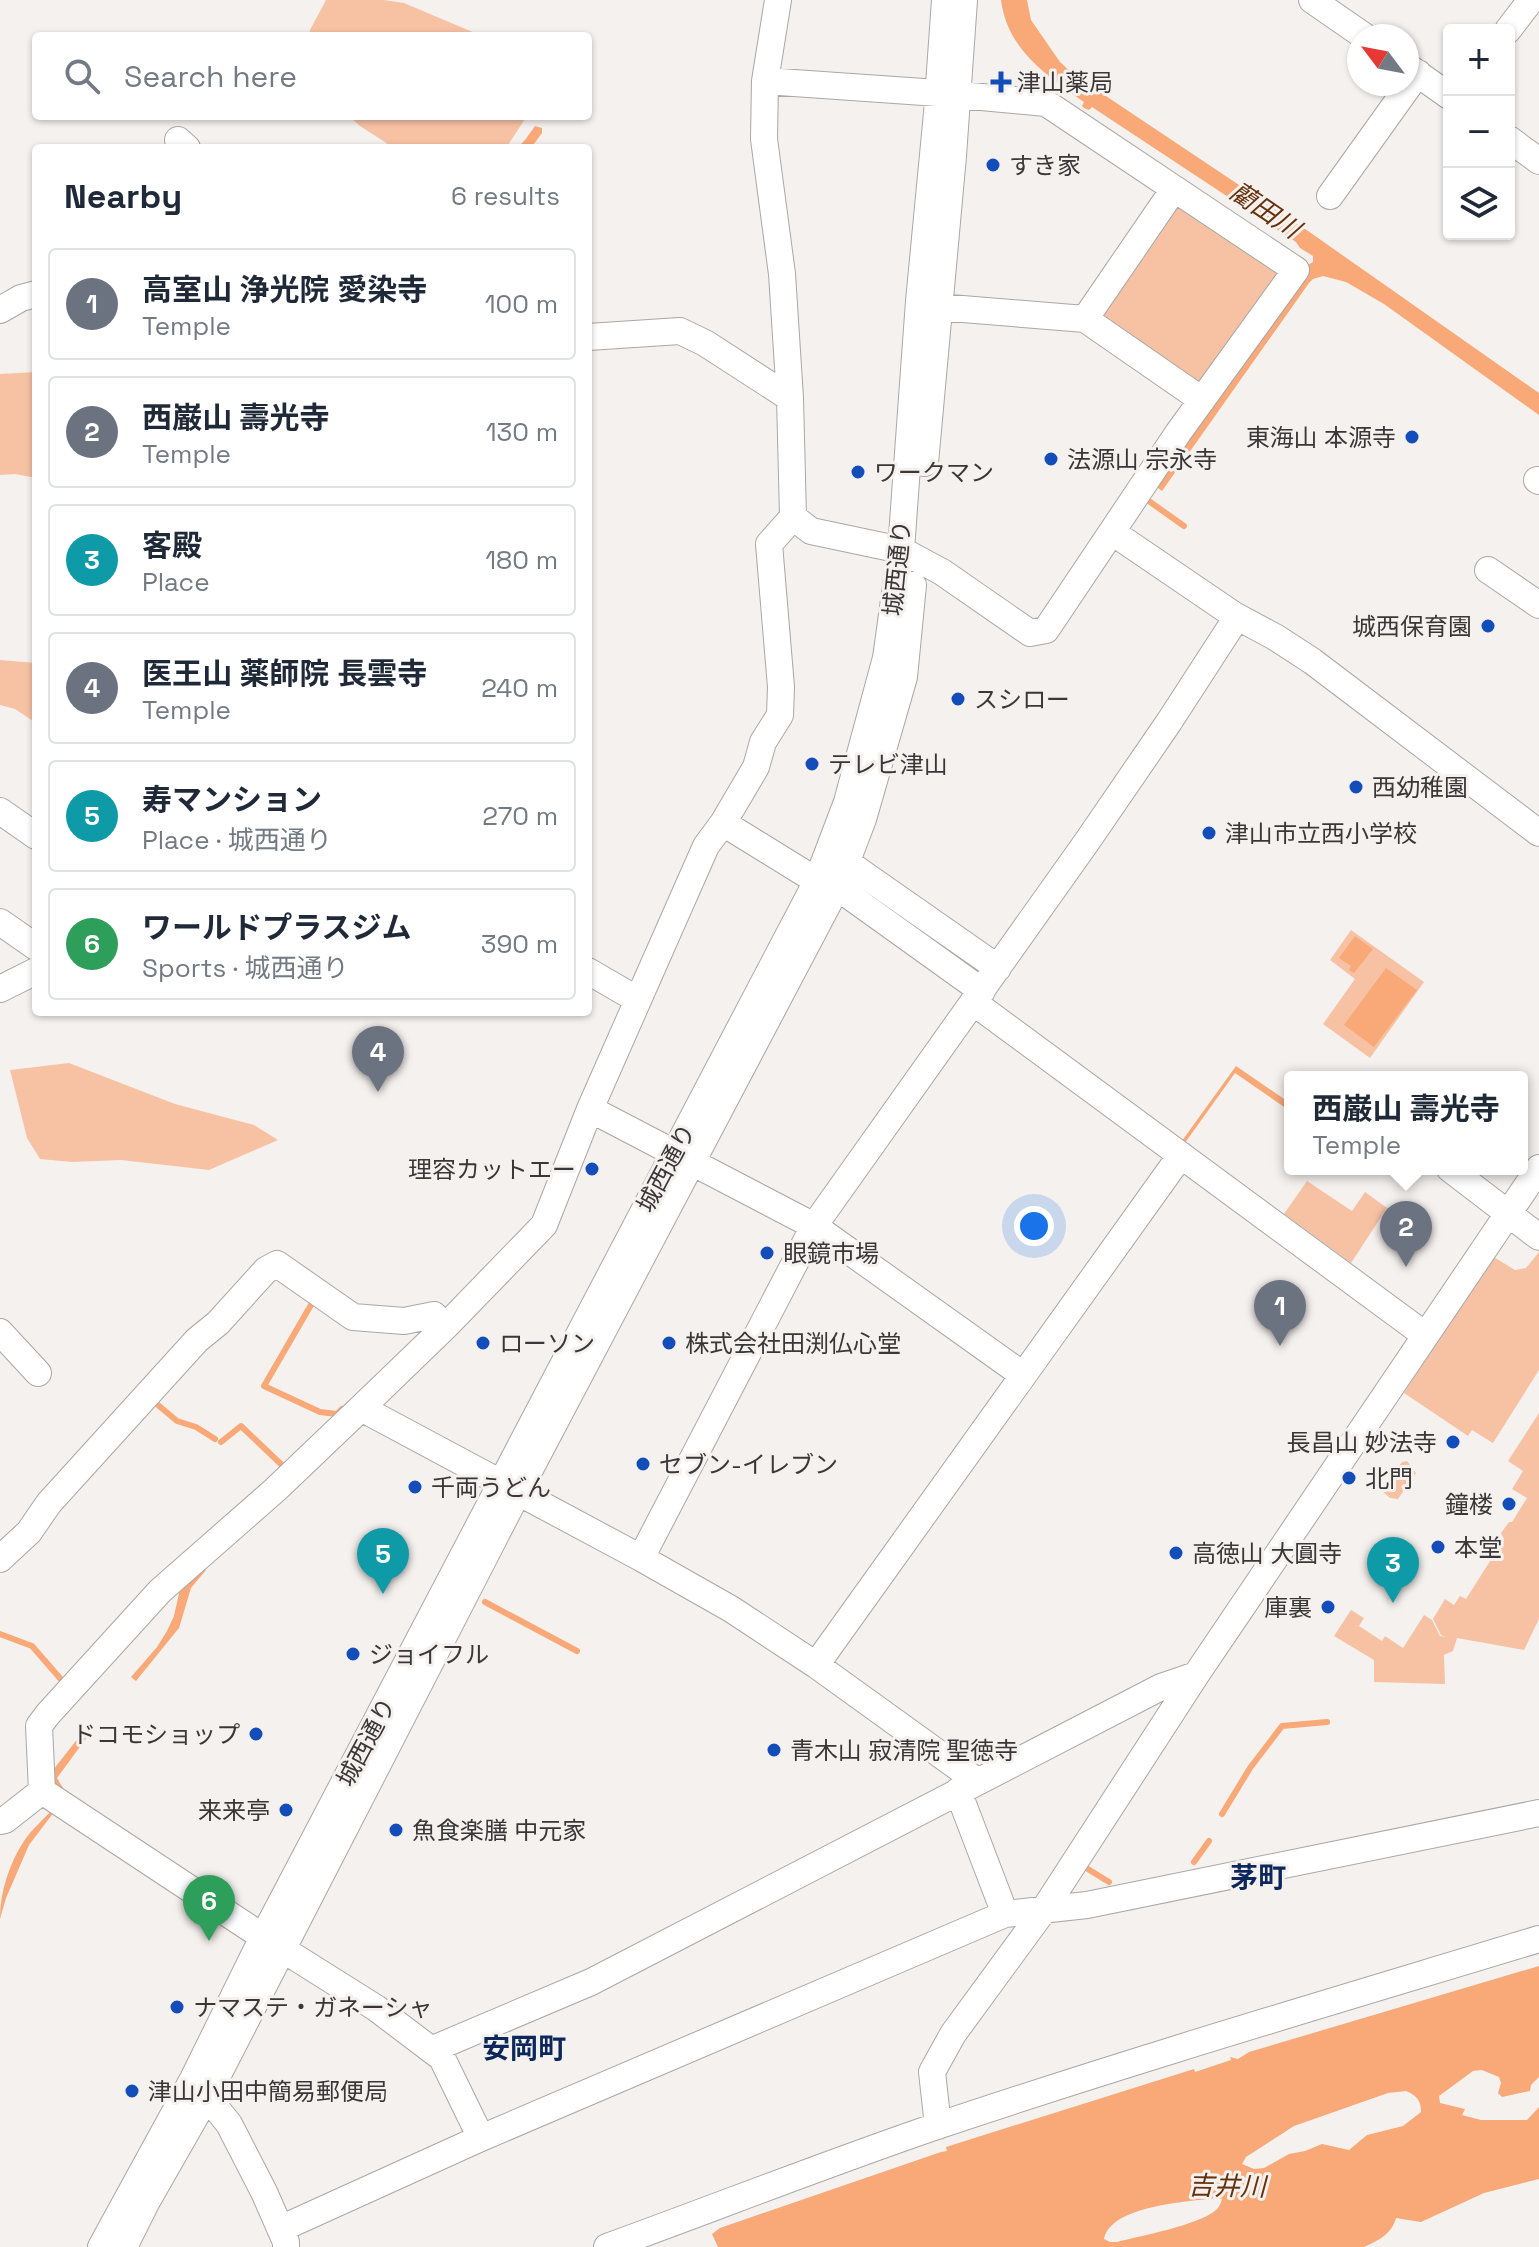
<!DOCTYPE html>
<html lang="en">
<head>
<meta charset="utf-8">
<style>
	body { margin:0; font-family:"Space Grotesk","Noto Sans JP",sans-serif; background:#f6f6f7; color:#1f2937 }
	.controls { position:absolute; right:24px; top:24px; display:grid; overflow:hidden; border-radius:8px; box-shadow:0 2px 6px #0004 }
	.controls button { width:72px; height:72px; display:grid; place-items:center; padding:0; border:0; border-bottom:2px solid #e0e1e3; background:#fff; color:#1f2937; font:40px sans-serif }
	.compass { position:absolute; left:1347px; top:24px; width:72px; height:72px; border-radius:50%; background:#fff; box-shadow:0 2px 6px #0004; rotate:302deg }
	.you { position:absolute; left:1034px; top:1226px; width:28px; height:28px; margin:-20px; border:6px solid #fff; border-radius:50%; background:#1a73e8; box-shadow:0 0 0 12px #1a73e833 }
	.badge { display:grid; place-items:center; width:52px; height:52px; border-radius:50%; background:#db2777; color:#fff; font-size:26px; font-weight:700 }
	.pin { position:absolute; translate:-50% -66px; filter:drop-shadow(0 2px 4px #0008) }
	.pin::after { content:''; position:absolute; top:42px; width:28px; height:24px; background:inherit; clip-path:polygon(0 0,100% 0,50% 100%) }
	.popup { position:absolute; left:1284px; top:1071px; width:244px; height:104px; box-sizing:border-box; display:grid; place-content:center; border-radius:8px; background:#fff; filter:drop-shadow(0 2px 6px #0005); font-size:26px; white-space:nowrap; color:#747a83 }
	.popup b { font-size:30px; color:#1f2937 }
	.popup::after { content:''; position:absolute; left:50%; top:100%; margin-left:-16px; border:16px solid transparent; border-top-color:#fff }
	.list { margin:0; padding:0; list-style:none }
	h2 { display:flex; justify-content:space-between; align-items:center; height:104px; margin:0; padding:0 32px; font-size:34px }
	h2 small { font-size:26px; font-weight:400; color:#747a83 }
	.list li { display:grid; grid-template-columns:52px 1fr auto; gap:24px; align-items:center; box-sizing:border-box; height:112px; margin:0 16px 16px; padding:0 16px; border:2px solid #e0e1e3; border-radius:8px }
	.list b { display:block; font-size:30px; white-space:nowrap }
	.list p { margin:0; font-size:26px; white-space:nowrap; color:#747a83 }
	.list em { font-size:26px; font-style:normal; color:#747a83 }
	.icon { flex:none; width:44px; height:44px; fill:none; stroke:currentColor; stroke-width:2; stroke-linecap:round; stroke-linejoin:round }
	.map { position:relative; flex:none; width:1539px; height:2247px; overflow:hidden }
	.search { position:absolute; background:#fff; box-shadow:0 2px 6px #0004; left:32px; top:32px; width:560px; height:88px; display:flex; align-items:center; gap:20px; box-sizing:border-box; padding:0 28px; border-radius:8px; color:#747a83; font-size:30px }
	.panel { position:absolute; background:#fff; box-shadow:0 2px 6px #0004; left:32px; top:144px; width:560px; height:872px; border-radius:8px }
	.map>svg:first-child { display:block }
	.green { fill:#f7c2a4 }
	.water { fill:#f9a877; fill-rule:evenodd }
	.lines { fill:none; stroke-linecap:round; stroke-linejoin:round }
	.stream { stroke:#f9a877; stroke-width:6 }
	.minor-casing { stroke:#aaa7a5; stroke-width:28 }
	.minor { stroke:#fff; stroke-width:26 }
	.poi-dot { fill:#134db9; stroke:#f5f1ee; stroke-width:3 }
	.labels { text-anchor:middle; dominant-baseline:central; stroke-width:6; stroke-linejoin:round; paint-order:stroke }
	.poi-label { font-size:24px; fill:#393737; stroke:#f5f1ee; text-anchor:start }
	.street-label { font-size:24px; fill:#393737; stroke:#f5f1ee }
	.water-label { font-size:26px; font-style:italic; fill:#65320d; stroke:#f5f1ee }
	.quarter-label { font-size:28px; font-weight:bold; fill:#0b275c; stroke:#f5f1ee }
</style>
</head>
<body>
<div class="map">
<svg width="1539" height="2247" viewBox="0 0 1539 2247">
	<rect width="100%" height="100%" fill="#f5f1ee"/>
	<path class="green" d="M 326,0 L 384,0 L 404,3 L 482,36 L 310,36 L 310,30 Z
		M 349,116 L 527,116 L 506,148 L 394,148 L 360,126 Z
		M 1173,203 L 1279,267 L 1281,279 L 1208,383 L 1197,384 L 1101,318 Z
		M 36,372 L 36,478 L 15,474 L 0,475 L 0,374 Z
		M 0,660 L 36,663 L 36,723 L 15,709 L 0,705 Z
		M 1351,930 L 1424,982 L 1370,1058 L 1323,1024 L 1355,979 L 1330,960 Z
		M 69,1063 L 175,1104 L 254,1125 L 278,1140 L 209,1170 L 121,1160 L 72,1162 L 40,1159 L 27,1138 L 10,1070 Z
		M 1307,1181 L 1352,1211 L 1365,1192 L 1387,1208 L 1351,1263 L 1284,1214 Z
		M 1539,1252 L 1539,1370 L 1493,1443 L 1472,1430 L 1468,1436 L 1404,1393 L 1492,1256 L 1515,1270 L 1526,1268 Z
		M 1539,1413 L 1539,1619 L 1524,1650 L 1457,1638 L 1453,1651 L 1444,1655 L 1445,1684 L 1374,1682 L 1374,1660 L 1334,1636 L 1351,1610 L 1364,1618 L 1359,1626 L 1382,1641 L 1385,1636 L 1403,1648 L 1424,1615 L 1432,1620 L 1440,1636 L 1446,1637 L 1441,1635 L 1433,1619 L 1445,1599 L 1454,1605 L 1460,1596 L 1466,1599 L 1504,1539 L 1501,1533 L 1509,1522 L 1512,1522 L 1527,1498 L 1512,1489 L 1523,1471 L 1508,1461 Z
		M 1407,1461 L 1416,1473 L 1398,1499 L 1390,1498 L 1381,1490 L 1402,1462 Z"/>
	<path class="water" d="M 1001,0 L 1027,0 L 1031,20 L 1060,62 L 1073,74 L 1308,231 L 1539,393 L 1539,415 L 1384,304 L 1346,282 L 1323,276 L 1313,279 L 1309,283 L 1162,491 L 1154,485 L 1306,266 L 1313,262 L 1313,256 L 1300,248 L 1296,242 L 1092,107 L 1089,110 L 1084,108 L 1082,106 L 1084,102 C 1047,76 1007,49 1001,0 Z
		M 535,126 L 542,128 L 542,133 L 531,148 L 517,148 L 525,140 Z
		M 1355,936 L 1373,949 L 1354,973 L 1349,970 L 1351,966 L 1339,958 Z
		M 1386,968 L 1417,990 L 1374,1047 L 1344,1025 Z
		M 1236,1066 L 1290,1103 L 1290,1111 L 1235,1073 L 1182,1147 L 1179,1145 Z
		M 199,1563 L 206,1570 L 191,1588 L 179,1628 L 136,1681 L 131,1677 L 157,1647 L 167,1631 L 174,1616 L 182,1580 Z
		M 86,1728 L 90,1733 L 57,1778 L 63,1788 L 64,1799 L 29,1845 L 6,1898 L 0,1919 C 0,1892 9,1864 24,1841 C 32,1829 44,1819 54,1808 L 46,1779 Z
		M 1539,1966 L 1539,2077 L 1531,2085 L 1530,2091 L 1502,2097 L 1498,2093 L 1501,2083 L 1499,2077 L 1482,2070 L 1473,2071 L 1439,2096 L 1440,2103 L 1465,2109 L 1462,2115 L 1481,2120 L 1527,2120 L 1539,2107 L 1539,2179 L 1484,2193 L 1421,2222 L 1396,2218 C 1391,2235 1379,2240 1364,2247 L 718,2247 L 712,2234 L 720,2228 L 941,2152 L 947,2151 L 946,2147 L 1194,2069 L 1195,2072 L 1231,2060 L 1230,2057 L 1238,2059 L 1249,2052 ZM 1406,2091 C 1417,2096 1421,2100 1421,2112 L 1403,2126 L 1367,2135 L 1349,2150 L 1322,2144 L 1305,2151 L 1289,2154 L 1264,2168 L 1254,2169 L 1242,2164 L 1246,2157 L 1294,2126 L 1388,2093 ZM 1216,2198 L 1222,2199 C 1220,2205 1220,2206 1216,2210 C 1199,2225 1140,2236 1117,2242 L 1110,2242 L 1104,2239 C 1111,2205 1188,2202 1216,2198 Z"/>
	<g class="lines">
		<path class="stream" d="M 1146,499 L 1184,526
			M 315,1298 L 264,1386 L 320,1412 L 337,1414 L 342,1409
			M 152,1400 L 177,1421 L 196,1427 L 215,1439
			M 221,1442 L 241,1426 L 284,1467
			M 485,1602 L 577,1651
			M 0,1634 L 32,1646 L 65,1684
			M 1222,1814 L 1250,1768 L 1282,1726 L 1327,1722
			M 1194,1862 L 1209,1841
			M 1083,1866 L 1109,1882"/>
		<g class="minor-casing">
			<path id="minor" d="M 1312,0 L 1364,36
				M 1508,30 L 1531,0
				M 1407,66 L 1449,96
				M 765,81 L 938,93 L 1046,103 L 1296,270 L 1178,433 L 1046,630 L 1030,633 L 942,572 L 901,550 L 811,531 L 793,517 L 790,398 L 782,274 L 764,139 L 765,81 L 778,0
				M 1509,139 L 1539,161
				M 178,140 L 187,148
				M 1330,196 L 1418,73
				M 924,303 L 938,307 L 1085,319 L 1202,400
				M 0,310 L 21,298 L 36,294
				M 1085,319 L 1174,189
				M 588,337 L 680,331 L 705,343 L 790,398
				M 925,463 L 953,156 L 964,0
				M 1537,480 L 1539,481
				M 1112,532 L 1234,615 L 1275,637 L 1312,661 L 1539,833
				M 1488,570 L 1539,605
				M 0,811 L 36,836
				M 723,823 L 817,881 L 837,887 L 982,991
				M 833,857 L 847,862 L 862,873 L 998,968
				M 0,922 L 36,947
				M 588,971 L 638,1000
				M 0,989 L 36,971
				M 973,1002 L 1425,1335
				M 590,1109 L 814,1226 L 1023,1375
				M 1450,1169 L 1539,1237
				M 0,1332 L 38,1373
				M 361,1408 L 641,1558 L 731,1609 L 816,1665 L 977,1781
				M 641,1558 L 814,1226 L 1086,843 L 1169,722 L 1237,617
				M 0,1559 L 29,1532 L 49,1503 L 197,1340 L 218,1323 L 266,1270 L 277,1264 L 353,1317 L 404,1321 L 434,1315 L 445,1327
				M 816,1665 L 1181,1155
				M 42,1791 L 39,1726 L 48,1714 L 160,1591 L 275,1490 L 361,1408 L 445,1327 L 544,1225 L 590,1109 L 706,846 L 723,823 L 756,767 L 763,742 L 780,715 L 781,687 L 769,544 L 793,517
				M 42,1791 L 263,1937 L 376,2008 L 442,2058 L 481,2138
				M 958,1791 L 1005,1914
				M 0,1821 L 5,1820 L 42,1791
				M 433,2049 L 591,1982 L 1161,1687 L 1196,1675
				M 196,2083 L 229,2124 L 264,2192 L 286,2242 L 286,2247
				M 938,2126 L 932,2072 L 953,2034 L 1043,1911 L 1196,1675 L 1539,1168
				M 280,2229 L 481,2138 L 1005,1914 L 1087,1905 L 1539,1813
				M 101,2247 L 193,2079 L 263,1937 L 817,881 L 847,802 L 886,658 L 901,550 L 919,301 L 937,113 L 945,0
				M 124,2247 L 147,2201 L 207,2096 L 518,1492 L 837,887 L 863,819 L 904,677 L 913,585
				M 607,2247 C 717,2207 826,2164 937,2126 C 1136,2059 1338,2000 1539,1939"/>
		</g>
		<use href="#minor" class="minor"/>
	</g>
	<g class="poi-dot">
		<path d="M997 70h8v8h8v8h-8v8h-8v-8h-8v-8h8z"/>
		<circle cx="993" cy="165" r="8"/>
		<circle cx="1412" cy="437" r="8"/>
		<circle cx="1051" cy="459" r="8"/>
		<circle cx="858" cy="472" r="8"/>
		<circle cx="1488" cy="626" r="8"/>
		<circle cx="958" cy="699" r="8"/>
		<circle cx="812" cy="764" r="8"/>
		<circle cx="1356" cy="787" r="8"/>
		<circle cx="1209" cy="833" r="8"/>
		<circle cx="592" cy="1169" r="8"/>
		<circle cx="767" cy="1253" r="8"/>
		<circle cx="483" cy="1343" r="8"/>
		<circle cx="669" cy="1343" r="8"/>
		<circle cx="1453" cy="1442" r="8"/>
		<circle cx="643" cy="1464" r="8"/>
		<circle cx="1349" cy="1478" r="8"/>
		<circle cx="415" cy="1487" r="8"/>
		<circle cx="1509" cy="1504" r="8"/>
		<circle cx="1438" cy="1547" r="8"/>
		<circle cx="1176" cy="1553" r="8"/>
		<circle cx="1328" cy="1607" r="8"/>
		<circle cx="353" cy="1654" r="8"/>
		<circle cx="256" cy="1734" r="8"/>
		<circle cx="774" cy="1750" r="8"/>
		<circle cx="286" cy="1810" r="8"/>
		<circle cx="396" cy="1830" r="8"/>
		<circle cx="177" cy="2007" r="8"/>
		<circle cx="132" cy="2091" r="8"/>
	</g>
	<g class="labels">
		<g class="poi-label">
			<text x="1017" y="82">津山薬局</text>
			<text x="1009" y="165">すき家</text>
			<text x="1396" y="437" text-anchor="end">東海山 本源寺</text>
			<text x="1067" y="459">法源山 宗永寺</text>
			<text x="874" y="472">ワークマン</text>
			<text x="1472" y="626" text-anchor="end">城西保育園</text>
			<text x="974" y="699">スシロー</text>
			<text x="828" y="764">テレビ津山</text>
			<text x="1372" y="787">西幼稚園</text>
			<text x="1225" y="833">津山市立西小学校</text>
			<text x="576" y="1169" text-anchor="end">理容カットエー</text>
			<text x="783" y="1253">眼鏡市場</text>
			<text x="499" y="1343">ローソン</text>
			<text x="685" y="1343">株式会社田渕仏心堂</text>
			<text x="1437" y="1442" text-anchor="end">長昌山 妙法寺</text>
			<text x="659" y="1464">セブン-イレブン</text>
			<text x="1365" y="1478">北門</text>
			<text x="431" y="1487">千両うどん</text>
			<text x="1493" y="1504" text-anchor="end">鐘楼</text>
			<text x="1454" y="1547">本堂</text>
			<text x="1192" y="1553">高徳山 大圓寺</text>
			<text x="1312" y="1607" text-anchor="end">庫裏</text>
			<text x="369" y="1654">ジョイフル</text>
			<text x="240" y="1734" text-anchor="end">ドコモショップ</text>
			<text x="790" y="1750">青木山 寂清院 聖徳寺</text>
			<text x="270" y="1810" text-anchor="end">来来亭</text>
			<text x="412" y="1830">魚食楽膳 中元家</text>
			<text x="193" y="2007">ナマステ・ガネーシャ</text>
			<text x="148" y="2091">津山小田中簡易郵便局</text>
		</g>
		<g class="street-label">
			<text transform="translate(897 568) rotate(-84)">城西通り</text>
			<text transform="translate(666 1168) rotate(-62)">城西通り</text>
			<text transform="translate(366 1742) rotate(-62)">城西通り</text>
		</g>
		<g class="water-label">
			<text transform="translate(1265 210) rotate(34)">藺田川</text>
			<text transform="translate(1227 2186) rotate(1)">吉井川</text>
		</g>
		<g class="quarter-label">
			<text x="1258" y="1877">茅町</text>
			<text x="524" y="2048">安岡町</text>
		</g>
	</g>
</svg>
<div class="controls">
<button>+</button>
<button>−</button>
<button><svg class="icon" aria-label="layers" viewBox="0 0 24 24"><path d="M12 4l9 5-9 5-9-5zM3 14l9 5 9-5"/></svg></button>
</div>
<svg class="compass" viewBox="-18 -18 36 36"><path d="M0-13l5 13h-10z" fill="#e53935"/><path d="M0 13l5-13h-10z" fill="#747a83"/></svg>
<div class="you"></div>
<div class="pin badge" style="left:1280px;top:1346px;background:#6b7280">1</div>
<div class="pin badge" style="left:1406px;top:1267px;background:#6b7280">2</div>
<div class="popup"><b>西巌山 壽光寺</b>Temple</div>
<div class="pin badge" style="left:1393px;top:1603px;background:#0f9aa8">3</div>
<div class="pin badge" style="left:378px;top:1092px;background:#6b7280">4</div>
<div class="pin badge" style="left:383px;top:1594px;background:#0f9aa8">5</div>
<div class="pin badge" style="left:209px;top:1941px;background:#2e9e5b">6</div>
<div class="search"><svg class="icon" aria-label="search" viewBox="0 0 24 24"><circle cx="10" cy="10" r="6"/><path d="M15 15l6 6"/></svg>Search here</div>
<section class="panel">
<h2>Nearby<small>6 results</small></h2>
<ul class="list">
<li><span class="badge" style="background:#6b7280">1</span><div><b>高室山 浄光院 愛染寺</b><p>Temple</p></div><em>100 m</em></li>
<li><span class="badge" style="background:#6b7280">2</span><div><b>西巌山 壽光寺</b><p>Temple</p></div><em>130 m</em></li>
<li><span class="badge" style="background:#0f9aa8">3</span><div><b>客殿</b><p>Place</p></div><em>180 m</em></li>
<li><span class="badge" style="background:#6b7280">4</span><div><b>医王山 薬師院 長雲寺</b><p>Temple</p></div><em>240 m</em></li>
<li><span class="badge" style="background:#0f9aa8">5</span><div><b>寿マンション</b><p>Place · 城西通り</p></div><em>270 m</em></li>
<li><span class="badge" style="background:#2e9e5b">6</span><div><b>ワールドプラスジム</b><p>Sports · 城西通り</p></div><em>390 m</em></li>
</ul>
</section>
</div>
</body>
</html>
